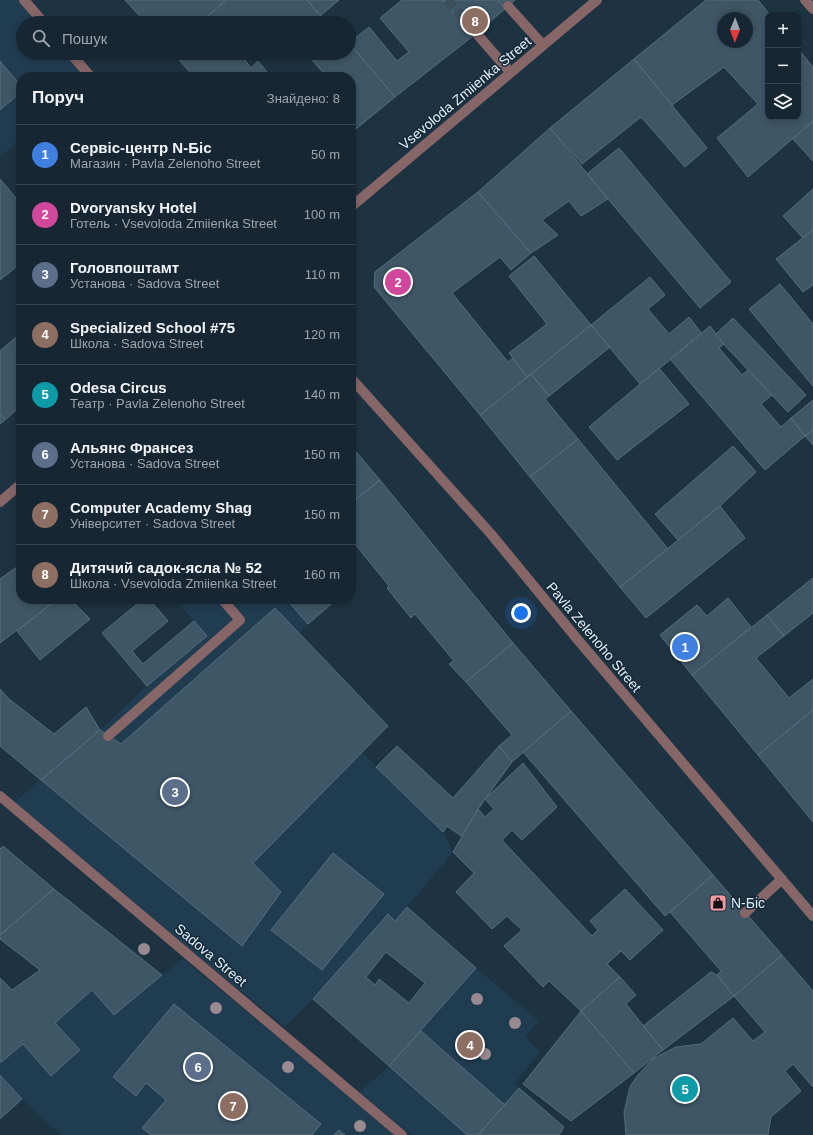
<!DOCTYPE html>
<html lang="uk">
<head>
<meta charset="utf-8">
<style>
	body { margin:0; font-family:Arial,sans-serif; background:#1f2e3a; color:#f1f3f6 }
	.controls { position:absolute; right:12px; top:12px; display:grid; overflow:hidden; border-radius:8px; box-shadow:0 2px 6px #0003 }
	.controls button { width:36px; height:36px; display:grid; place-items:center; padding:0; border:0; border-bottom:1px solid #35434d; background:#162632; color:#f1f3f6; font:20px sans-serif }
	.compass { position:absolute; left:717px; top:12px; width:36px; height:36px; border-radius:50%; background:#162632; box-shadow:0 2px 6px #0003; rotate:181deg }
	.you { position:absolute; left:521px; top:613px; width:14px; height:14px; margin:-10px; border:3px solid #fff; border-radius:50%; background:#1a73e8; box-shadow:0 0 0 6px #1a73e833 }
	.badge { display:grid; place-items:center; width:26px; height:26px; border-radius:50%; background:#b45309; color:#fff; font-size:13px; font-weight:700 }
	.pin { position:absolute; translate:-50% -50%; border:2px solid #fff; box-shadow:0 1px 4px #0006 }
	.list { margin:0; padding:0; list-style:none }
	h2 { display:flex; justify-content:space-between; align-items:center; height:52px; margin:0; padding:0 16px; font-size:17px }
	h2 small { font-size:13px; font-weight:400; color:#9ea5ac }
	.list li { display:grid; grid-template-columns:26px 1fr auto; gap:12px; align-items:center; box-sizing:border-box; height:60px; padding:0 16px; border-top:1px solid #35434d }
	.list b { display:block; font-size:15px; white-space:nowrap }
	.list p { margin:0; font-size:13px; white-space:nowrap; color:#9ea5ac }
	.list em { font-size:13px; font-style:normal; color:#9ea5ac }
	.icon { flex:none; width:22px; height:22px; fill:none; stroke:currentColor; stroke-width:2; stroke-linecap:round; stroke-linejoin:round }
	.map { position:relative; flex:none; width:813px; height:1135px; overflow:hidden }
	.search { position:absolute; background:#162632; box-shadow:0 2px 6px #0003; left:16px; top:16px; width:340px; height:44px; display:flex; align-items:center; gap:10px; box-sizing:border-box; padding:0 14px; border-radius:22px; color:#9ea5ac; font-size:15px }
	.panel { position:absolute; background:#162632; box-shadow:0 2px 6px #0003; left:16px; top:72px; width:340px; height:532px; border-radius:16px }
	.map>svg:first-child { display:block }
	.built { fill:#203c50 }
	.building { fill:#3f5666; stroke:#566d7f; fill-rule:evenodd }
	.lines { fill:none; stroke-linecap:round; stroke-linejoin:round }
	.minor-tunnel { stroke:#3b4f5d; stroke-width:10; stroke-dasharray:10 5; stroke-linecap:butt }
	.minor { stroke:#876668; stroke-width:10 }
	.tree { fill:#998a92 }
	.labels { text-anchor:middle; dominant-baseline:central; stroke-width:3; stroke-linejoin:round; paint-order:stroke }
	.street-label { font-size:14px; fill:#e2eff9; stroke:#142938 }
	.poi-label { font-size:14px; fill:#e2eff9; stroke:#142938; text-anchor:start }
</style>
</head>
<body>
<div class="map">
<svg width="813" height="1135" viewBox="0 0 813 1135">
	<rect width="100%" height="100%" fill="#1e3342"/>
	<path class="built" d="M 0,0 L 31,0 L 50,23 L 23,23 L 23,53 L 75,53 L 95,77 L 21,77 L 21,140 L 0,156 Z
		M 175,599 L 286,599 L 308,624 L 299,633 L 388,726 L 362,752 L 443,832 L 453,852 L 395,921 L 385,917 L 313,999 L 285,1027 L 12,804 L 100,730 L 147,686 L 207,636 Z
		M 183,959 L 397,1135 L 61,1135 L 22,1099 L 0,1075 L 0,1063 L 23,1044 L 51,1076 L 80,1050 L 55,1023 L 92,990 L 162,975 Z
		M 476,968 L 539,1021 L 525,1037 L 540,1052 L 515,1083 L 519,1088 L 478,1135 L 412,1135 L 359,1093 L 389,1066 Z"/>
	<path class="building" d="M 125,0 L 226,0 L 200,23 L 146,23 Z
		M 226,0 L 307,0 L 328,23 L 304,23 L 296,14 L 285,23 L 200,23 Z
		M 307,0 L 339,0 L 320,16 Z
		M 402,0 L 443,0 L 473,36 L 395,97 L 349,43 L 369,27 L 397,61 L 409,52 L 380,18 Z
		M 443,0 L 498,0 L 505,9 L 473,36 Z
		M 498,0 L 515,0 L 505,9 Z
		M 706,0 L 758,0 L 770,15 L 768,15 L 768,117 L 798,117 L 798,49 L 813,67 L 813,121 L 748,177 L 717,138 L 758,104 L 724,67 L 672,105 L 634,59 ZM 723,18 L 747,18 L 747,42 L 723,42 Z
		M 349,43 L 395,97 L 351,133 L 351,77 L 325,77 L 326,76 L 306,53 L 349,53 Z
		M 173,53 L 250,53 L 244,59 L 251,68 L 258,61 L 271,77 L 194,77 Z
		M 634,59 L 707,148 L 685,167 L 641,117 L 582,164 L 550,128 Z
		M 0,61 L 21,86 L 21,92 L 0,110 Z
		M 813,121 L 813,161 L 793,139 Z
		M 550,128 L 608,199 L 581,216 L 569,201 L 542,220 L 558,235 L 531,253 L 478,192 Z
		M 21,140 L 21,149 L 17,143 Z
		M 619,148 L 731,282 L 700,308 L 587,174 Z
		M 0,179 L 21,204 L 21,263 L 0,280 Z
		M 813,189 L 813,230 L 803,238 L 783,216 Z
		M 478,192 L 531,253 L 511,270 L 500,257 L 452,293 L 508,362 L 513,358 L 527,377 L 480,415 L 374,287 L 375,272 Z
		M 813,230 L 813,285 L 803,292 L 776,259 Z
		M 534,256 L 591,325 L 527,377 L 509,353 L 547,324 L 509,276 Z
		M 650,277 L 665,295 L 648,309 L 669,334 L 689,317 L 702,334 L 640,384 L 591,325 Z
		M 780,284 L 813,324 L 813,386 L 749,309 Z
		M 733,318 L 806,395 L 788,412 L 715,335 Z
		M 591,325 L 610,347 L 549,396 L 531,374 Z
		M 710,326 L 724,344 L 719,348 L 742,375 L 748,370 L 772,395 L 761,404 L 781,427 L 791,418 L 805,436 L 765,470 L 670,359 Z
		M 21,333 L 21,406 L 5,420 L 0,414 L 0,351 Z
		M 659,368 L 689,404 L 617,460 L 589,427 Z
		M 531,374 L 549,396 L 545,399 L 578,439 L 530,477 L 480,415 Z
		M 813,400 L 813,430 L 805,436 L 791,418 Z
		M 0,414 L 5,420 L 0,424 Z
		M 813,430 L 813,445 L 805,436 Z
		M 578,439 L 668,549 L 620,587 L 530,477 Z
		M 351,446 L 380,480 L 351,503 Z
		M 733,446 L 756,472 L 720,506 L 678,540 L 655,514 Z
		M 380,480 L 513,643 L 466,682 L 449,664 L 454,661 L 415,614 L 411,618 L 387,588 L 389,586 L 351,539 L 351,503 Z
		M 720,506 L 745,538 L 646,618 L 620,587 Z
		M 21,564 L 21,599 L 58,599 L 0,643 L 0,579 Z
		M 813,578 L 813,613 L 784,636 L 767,615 Z
		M 728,598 L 751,627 L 692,675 L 660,635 L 697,605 L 707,616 Z
		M 58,599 L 70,599 L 90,619 L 40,660 L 17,631 Z
		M 143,599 L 149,599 L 168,621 L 132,651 L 143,664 L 194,621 L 207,636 L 147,686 L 102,633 Z
		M 286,599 L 337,599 L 308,624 Z
		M 275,608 L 388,726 L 253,863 L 281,892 L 242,946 L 41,780 L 100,730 L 121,744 Z
		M 767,615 L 784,636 L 756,658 L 789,698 L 813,679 L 813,710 L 758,755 L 692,675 Z
		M 513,643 L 571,711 L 512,762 L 499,746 L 512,735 L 466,682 Z
		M 0,689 L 9,699 L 54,734 L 86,707 L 100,730 L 41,780 L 0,746 Z
		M 813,710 L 813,822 L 758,755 Z
		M 571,711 L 713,875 L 665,916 L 523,752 Z
		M 397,746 L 453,798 L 499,746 L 512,762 L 485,799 L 461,836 L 447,826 L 443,832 L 376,767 Z
		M 523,763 L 557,807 L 522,840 L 512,830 L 502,840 L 592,936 L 598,930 L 590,921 L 625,889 L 663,930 L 630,960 L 621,951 L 607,964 L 620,977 L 581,1011 L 549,981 L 543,987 L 504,946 L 522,930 L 507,916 L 492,929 L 456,892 L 474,873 L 453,852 L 478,809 L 485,817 L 494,809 L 485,799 Z
		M 3,846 L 54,889 L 0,935 L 0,849 Z
		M 333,853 L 384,894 L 322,970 L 271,930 Z
		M 713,875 L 782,955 L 734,996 L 717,975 L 721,971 L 670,912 Z
		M 54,889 L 162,975 L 114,1015 L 92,990 L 55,1023 L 80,1050 L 51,1076 L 23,1044 L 0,1063 L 0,978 L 12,990 L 40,970 L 0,939 L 0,935 Z
		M 407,907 L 476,968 L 389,1066 L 313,999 L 388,914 L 395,921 ZM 386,952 L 425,983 L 409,1003 L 379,979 L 375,985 L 366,977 Z
		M 782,955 L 813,991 L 813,1087 L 793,1064 L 785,1071 L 801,1091 L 771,1117 L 768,1135 L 626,1135 L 624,1112 L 630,1087 L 637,1076 L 653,1059 L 676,1047 L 701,1044 L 733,1018 L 753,1041 L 765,1032 L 734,996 Z
		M 711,972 L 717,975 L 734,996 L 663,1050 L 643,1026 Z
		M 620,977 L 636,995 L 626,1004 L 663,1050 L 634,1073 L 581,1011 Z
		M 174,1004 L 321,1124 L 312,1135 L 151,1135 L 142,1128 L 166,1100 L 146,1083 L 136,1096 L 113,1077 Z
		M 581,1011 L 634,1073 L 571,1121 L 523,1084 Z
		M 421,1031 L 505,1105 L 478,1135 L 467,1135 L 389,1066 Z
		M 0,1075 L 22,1099 L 0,1119 Z
		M 519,1088 L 564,1127 L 559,1135 L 478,1135 Z
		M 339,1130 L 345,1135 L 334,1135 Z"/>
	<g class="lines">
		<path class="minor-tunnel" d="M 447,0 L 476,33"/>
		<path class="minor" d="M 24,0 L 44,23
			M 805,0 L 813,9
			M 508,6 L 543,45
			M 476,33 L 510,72
			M 70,53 L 91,77
			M 351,207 L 597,0
			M 351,378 L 491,534 L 578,640 L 813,916
			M 0,502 L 21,484
			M 108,736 L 240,620 L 222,599
			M 0,796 L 402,1135
			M 745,913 L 782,879"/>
	</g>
	<g class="tree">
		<circle cx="144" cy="949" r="6"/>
		<circle cx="477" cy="999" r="6"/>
		<circle cx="216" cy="1008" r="6"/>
		<circle cx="515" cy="1023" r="6"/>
		<circle cx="485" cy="1054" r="6"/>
		<circle cx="288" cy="1067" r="6"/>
		<circle cx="360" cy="1126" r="6"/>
	</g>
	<defs>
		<g id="shop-square" transform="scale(0.9)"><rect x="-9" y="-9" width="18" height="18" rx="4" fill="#f49aa2" stroke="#142938"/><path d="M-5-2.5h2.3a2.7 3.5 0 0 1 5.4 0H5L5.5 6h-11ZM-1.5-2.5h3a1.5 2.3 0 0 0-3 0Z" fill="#111"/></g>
	</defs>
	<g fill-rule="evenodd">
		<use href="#shop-square" x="718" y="903"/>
	</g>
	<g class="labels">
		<g class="street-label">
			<text transform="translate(465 93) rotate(-40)">Vsevoloda Zmiienka Street</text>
			<text transform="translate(594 637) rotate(50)">Pavla Zelenoho Street</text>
			<text transform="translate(211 955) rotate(40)">Sadova Street</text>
		</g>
		<g class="poi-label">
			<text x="731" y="903">N-Біс</text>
		</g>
	</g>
</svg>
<div class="controls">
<button>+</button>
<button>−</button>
<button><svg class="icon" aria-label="layers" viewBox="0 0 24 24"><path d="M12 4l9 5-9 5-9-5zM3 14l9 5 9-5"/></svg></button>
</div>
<svg class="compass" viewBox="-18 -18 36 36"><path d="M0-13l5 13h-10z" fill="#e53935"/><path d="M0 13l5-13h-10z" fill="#9ea5ac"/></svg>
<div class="you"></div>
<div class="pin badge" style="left:685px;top:647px;background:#3f7fe0">1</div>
<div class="pin badge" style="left:398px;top:282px;background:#d1479c">2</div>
<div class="pin badge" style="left:175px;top:792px;background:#5c6f8a">3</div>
<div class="pin badge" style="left:470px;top:1045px;background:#8d6e63">4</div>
<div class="pin badge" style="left:685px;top:1089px;background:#0f9aa8">5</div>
<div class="pin badge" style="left:198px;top:1067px;background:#5c6f8a">6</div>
<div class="pin badge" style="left:233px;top:1106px;background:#8d6e63">7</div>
<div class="pin badge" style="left:475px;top:21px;background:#8d6e63">8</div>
<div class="search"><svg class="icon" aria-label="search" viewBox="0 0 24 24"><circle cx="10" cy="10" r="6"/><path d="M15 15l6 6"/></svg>Пошук</div>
<section class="panel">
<h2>Поруч<small>Знайдено: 8</small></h2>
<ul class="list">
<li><span class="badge" style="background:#3f7fe0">1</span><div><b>Сервіс-центр N-Біс</b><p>Магазин · Pavla Zelenoho Street</p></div><em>50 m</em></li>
<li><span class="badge" style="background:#d1479c">2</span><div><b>Dvoryansky Hotel</b><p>Готель · Vsevoloda Zmiienka Street</p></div><em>100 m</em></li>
<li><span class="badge" style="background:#5c6f8a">3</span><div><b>Головпоштамт</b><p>Установа · Sadova Street</p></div><em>110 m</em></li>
<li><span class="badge" style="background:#8d6e63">4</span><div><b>Specialized School #75</b><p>Школа · Sadova Street</p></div><em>120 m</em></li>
<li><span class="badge" style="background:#0f9aa8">5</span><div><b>Odesa Circus</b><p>Театр · Pavla Zelenoho Street</p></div><em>140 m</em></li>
<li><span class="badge" style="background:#5c6f8a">6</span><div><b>Альянс Франсез</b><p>Установа · Sadova Street</p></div><em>150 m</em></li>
<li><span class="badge" style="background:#8d6e63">7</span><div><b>Computer Academy Shag</b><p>Університет · Sadova Street</p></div><em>150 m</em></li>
<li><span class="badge" style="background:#8d6e63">8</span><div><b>Дитячий садок-ясла № 52</b><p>Школа · Vsevoloda Zmiienka Street</p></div><em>160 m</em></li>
</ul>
</section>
</div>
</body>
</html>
